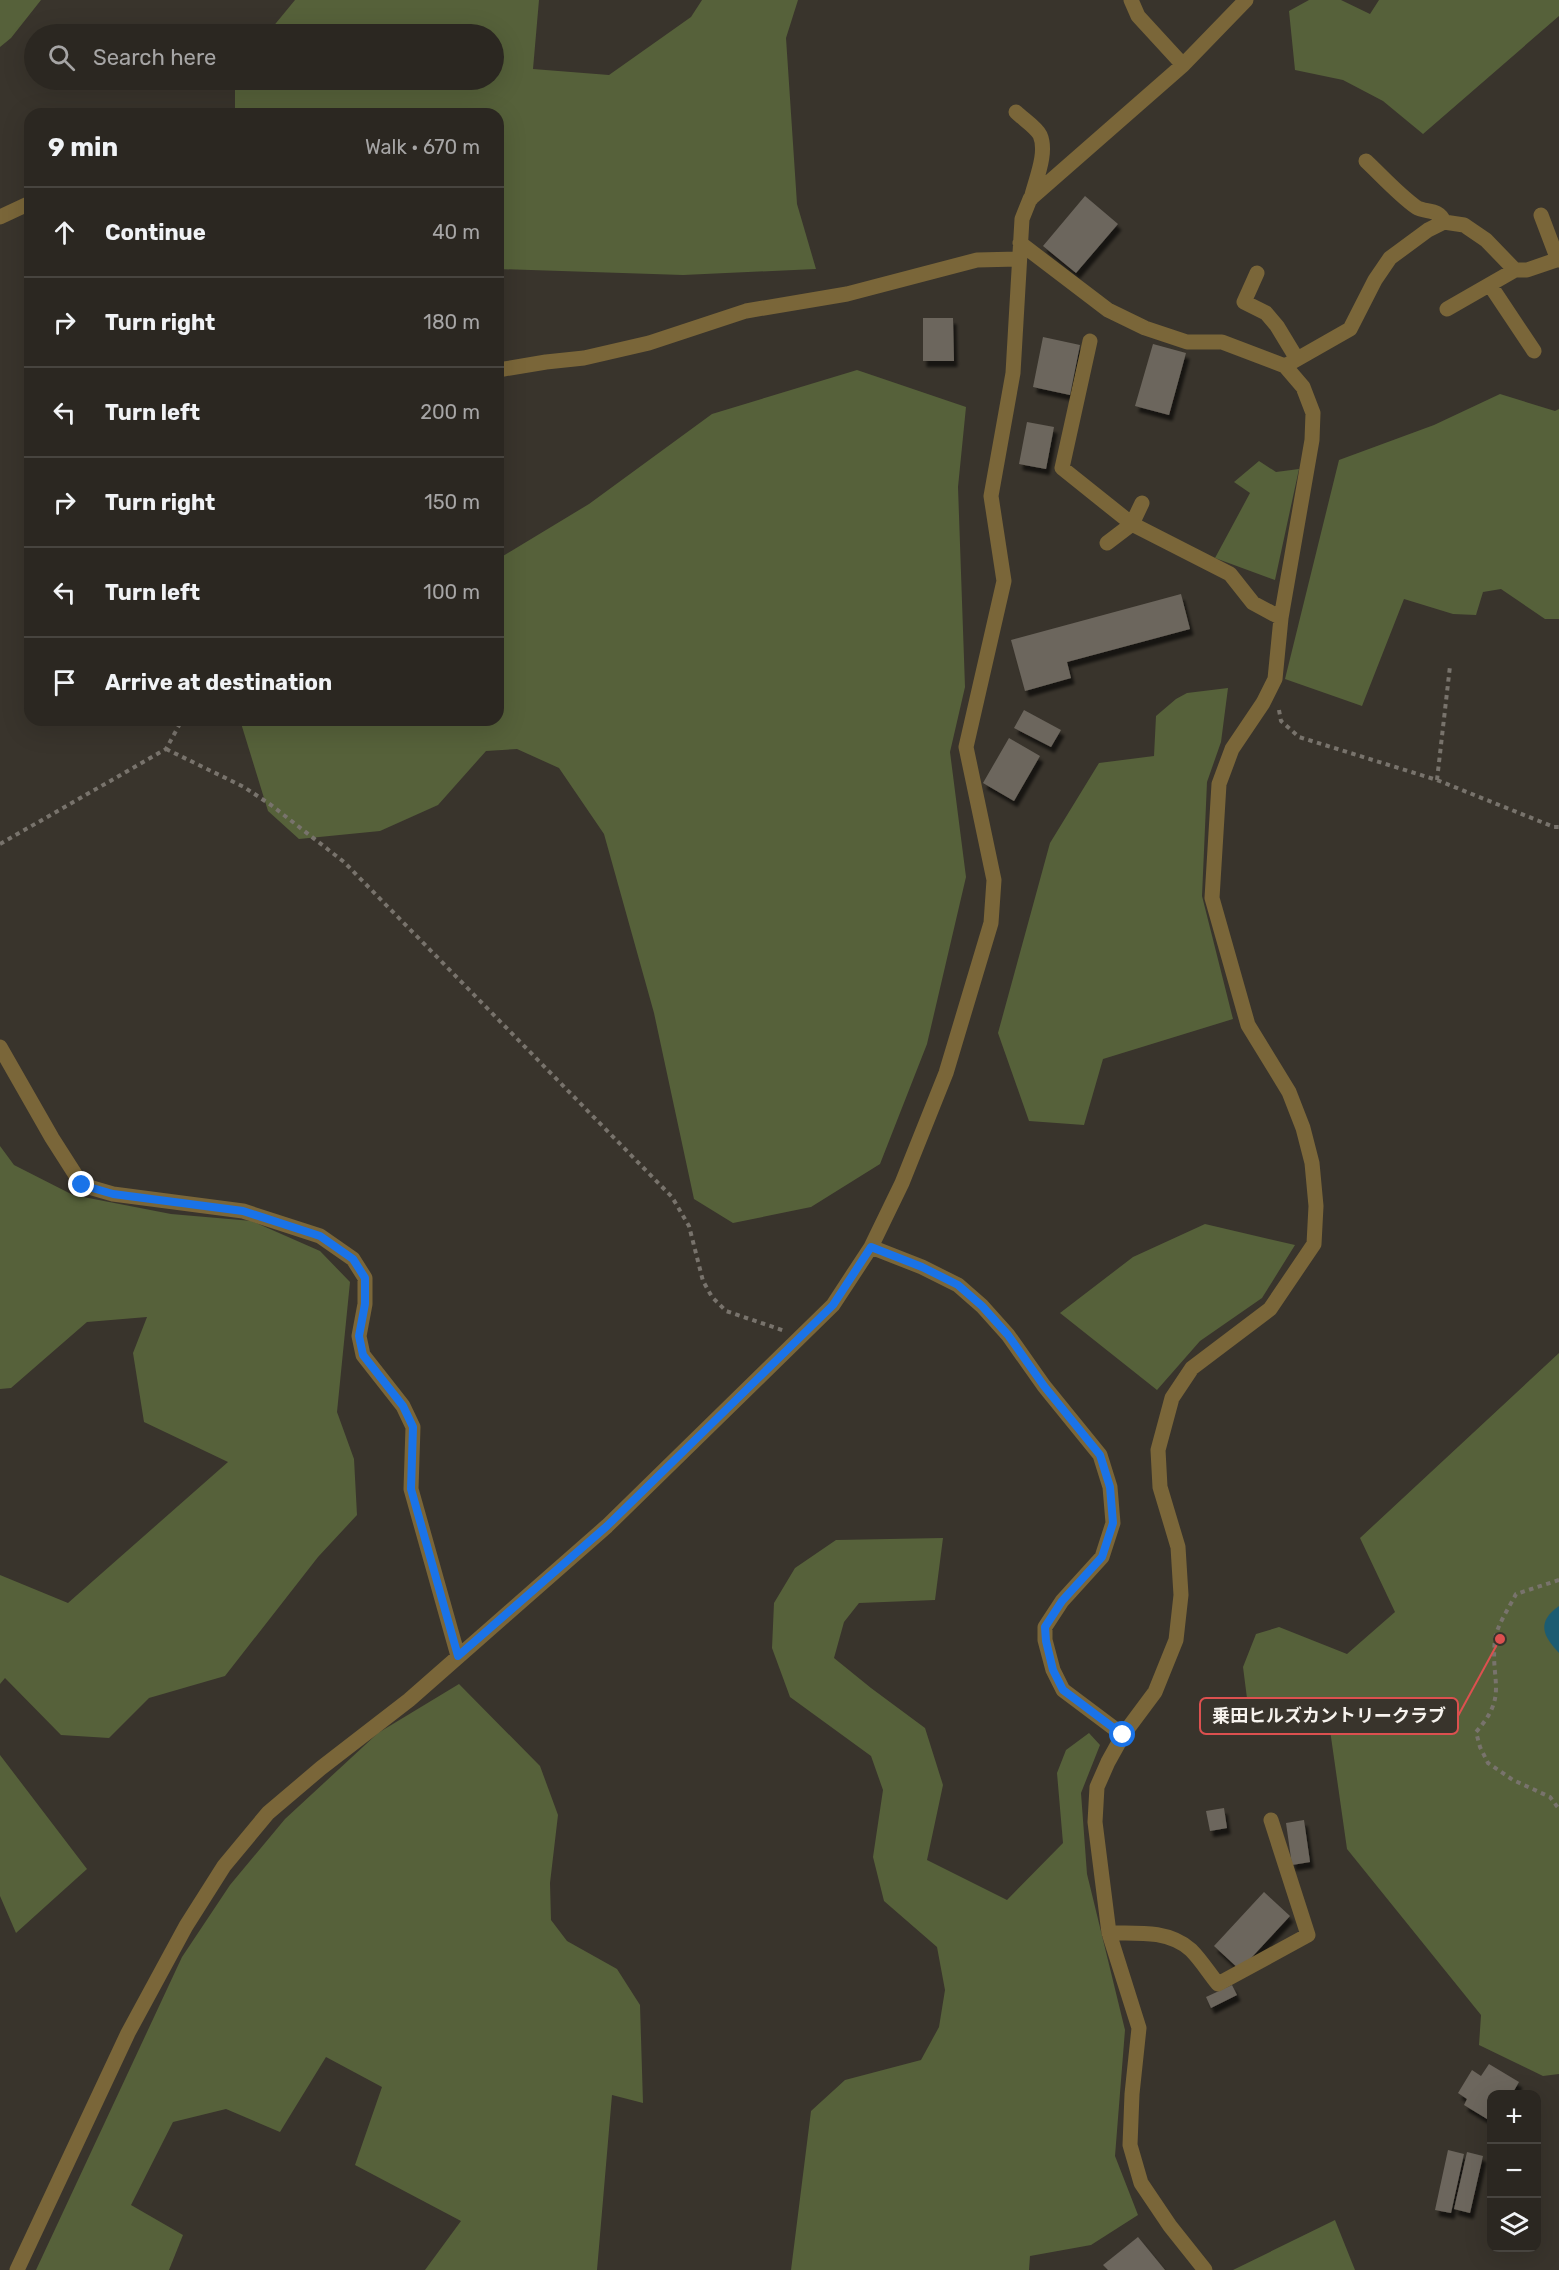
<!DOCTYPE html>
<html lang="en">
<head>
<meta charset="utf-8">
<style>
	body { margin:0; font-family:Rubik,"Noto Sans JP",sans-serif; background:#37332e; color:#f1f3f6 }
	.controls { position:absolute; right:18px; bottom:18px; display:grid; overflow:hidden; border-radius:12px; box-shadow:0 6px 24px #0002 }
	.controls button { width:54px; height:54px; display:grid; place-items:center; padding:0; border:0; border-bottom:2px solid #47443f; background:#2b2721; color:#f1f3f6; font:30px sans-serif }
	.stop { position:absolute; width:18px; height:18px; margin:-14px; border:4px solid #1a73e8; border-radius:50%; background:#fff }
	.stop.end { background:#1a73e8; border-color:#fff; box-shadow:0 2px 6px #0008 }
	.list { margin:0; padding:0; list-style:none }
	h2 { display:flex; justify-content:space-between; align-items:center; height:78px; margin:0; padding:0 24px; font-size:26px }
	h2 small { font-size:20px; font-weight:400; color:#a6a5a5 }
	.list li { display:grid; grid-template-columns:39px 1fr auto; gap:18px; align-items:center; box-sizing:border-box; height:90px; padding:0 24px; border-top:2px solid #47443f }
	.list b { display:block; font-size:22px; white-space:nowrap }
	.list em { font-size:20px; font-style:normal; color:#a6a5a5 }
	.icon { flex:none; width:33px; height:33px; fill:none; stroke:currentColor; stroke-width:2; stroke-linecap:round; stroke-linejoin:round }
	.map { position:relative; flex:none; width:1559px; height:2270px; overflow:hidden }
	.search { position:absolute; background:#2b2721; box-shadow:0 6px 24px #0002; left:24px; top:24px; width:480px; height:66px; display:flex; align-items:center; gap:15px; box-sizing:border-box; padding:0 21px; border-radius:33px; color:#a6a5a5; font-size:22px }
	.panel { position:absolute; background:#2b2721; box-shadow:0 6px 24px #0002; left:24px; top:108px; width:480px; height:618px; border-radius:18px }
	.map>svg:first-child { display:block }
	.green { fill:#56613a }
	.water { fill:#1c5c72 }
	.building { fill:#6c665d; filter:url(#shadow) }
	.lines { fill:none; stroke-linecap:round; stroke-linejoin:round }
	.path { stroke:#78736c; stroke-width:4; stroke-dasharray:4.5 4.5; stroke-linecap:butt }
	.minor { stroke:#7a6639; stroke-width:15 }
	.route { stroke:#1a73e8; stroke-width:8 }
	.leader { fill:none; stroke:#dc504f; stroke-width:2 }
	.callout-dot { fill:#dc504f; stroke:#39342c; stroke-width:2 }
	.callout { fill:#39342c; stroke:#dc504f; stroke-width:2 }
	.callout-label { font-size:18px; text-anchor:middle; font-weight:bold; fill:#f6f2ed }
</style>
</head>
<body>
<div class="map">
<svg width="1559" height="2270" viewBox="0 0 1559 2270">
	<defs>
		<filter id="shadow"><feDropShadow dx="3.5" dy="6" stdDeviation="1.5" flood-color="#0009"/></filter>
	</defs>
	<rect width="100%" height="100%" fill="#39342c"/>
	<path class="green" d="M 0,0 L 41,0 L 11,38 L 0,47 Z
		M 295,0 L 539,0 L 533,69 L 609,75 L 691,17 L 702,0 L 798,0 L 786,38 L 797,204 L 816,269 L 683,275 L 498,269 L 498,114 L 235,114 L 235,84 L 238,80 L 494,80 L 494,34 L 267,34 Z
		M 1309,0 L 1341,0 L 1370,14 L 1379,0 L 1559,0 L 1559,16 L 1423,134 L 1383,101 L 1343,80 L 1295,70 L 1289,11 Z
		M 857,370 L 966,407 L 958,487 L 965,687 L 950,752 L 966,877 L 927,1044 L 880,1164 L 811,1207 L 733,1223 L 694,1199 L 654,1013 L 604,834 L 559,768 L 517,749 L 486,751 L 438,805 L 380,831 L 299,839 L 268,811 L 240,720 L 498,720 L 498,559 L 589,504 L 712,414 Z
		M 1500,394 L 1555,411 L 1559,409 L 1559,619 L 1545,619 L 1501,589 L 1483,592 L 1476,615 L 1453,614 L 1404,599 L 1362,706 L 1285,679 L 1339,460 L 1434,425 Z
		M 1259,461 L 1276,472 L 1299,469 L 1275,580 L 1215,558 L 1250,493 L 1234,482 Z
		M 1228,688 L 1221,742 L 1207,782 L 1202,896 L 1233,1019 L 1103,1059 L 1084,1125 L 1029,1121 L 998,1033 L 1050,843 L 1099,763 L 1154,756 L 1156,716 L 1176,699 L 1187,693 Z
		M 0,1146 L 14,1165 L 73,1195 L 171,1214 L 252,1221 L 320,1251 L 350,1282 L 337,1412 L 354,1459 L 357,1515 L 318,1557 L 225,1676 L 149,1698 L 109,1738 L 61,1735 L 5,1678 L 0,1684 L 0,1575 L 68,1603 L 228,1462 L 144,1422 L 133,1353 L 147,1317 L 87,1322 L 11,1388 L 0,1389 Z
		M 1205,1224 L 1295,1245 L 1262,1298 L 1200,1341 L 1157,1390 L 1060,1313 L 1133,1257 Z
		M 1559,1353 L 1559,2074 L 1543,2076 L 1479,2045 L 1481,2015 L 1347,1849 L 1326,1702 L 1248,1706 L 1243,1667 L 1256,1634 L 1279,1627 L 1347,1654 L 1395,1612 L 1360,1538 Z
		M 943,1538 L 935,1600 L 859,1603 L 844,1622 L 834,1658 L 871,1688 L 925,1728 L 943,1785 L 927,1860 L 1007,1900 L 1063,1843 L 1057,1773 L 1066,1750 L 1089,1733 L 1100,1745 L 1081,1793 L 1087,1874 L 1125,2030 L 1115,2156 L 1138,2215 L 1091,2245 L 1030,2256 L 1029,2270 L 791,2270 L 811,2111 L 845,2080 L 921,2060 L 939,2027 L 945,1990 L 937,1947 L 884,1901 L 873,1857 L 883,1790 L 871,1756 L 790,1697 L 772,1648 L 774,1603 L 795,1568 L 836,1540 Z
		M 459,1684 L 540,1766 L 558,1815 L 550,1883 L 551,1920 L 567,1941 L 617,1969 L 640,2005 L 643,2103 L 612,2095 L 597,2270 L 425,2270 L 461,2221 L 355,2165 L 382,2087 L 326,2057 L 280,2132 L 226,2109 L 173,2122 L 131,2205 L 183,2235 L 169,2270 L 36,2270 L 182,1957 L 230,1885 L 285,1819 L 378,1733 Z
		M 0,1755 L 87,1869 L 16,1933 L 0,1896 Z
		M 1335,2220 L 1355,2270 L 1233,2270 Z"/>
	<path class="water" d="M 1559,1606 L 1559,1653 C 1543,1636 1536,1622 1559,1606 Z"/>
	<path class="building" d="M 1085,196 L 1118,224 L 1076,273 L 1043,246 Z
		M 923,318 L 953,318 L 954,361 L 923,361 Z
		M 1043,337 L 1080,345 L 1070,395 L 1033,387 Z
		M 1153,344 L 1186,353 L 1169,415 L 1135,406 Z
		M 1027,422 L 1054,427 L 1046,469 L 1019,464 Z
		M 1181,594 L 1190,629 L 1067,662 L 1071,678 L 1025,691 L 1011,640 Z
		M 1024,710 L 1061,730 L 1051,747 L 1014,728 Z
		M 1009,738 L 1040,756 L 1014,801 L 983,783 Z
		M 1224,1808 L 1227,1828 L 1210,1831 L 1206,1811 Z
		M 1304,1820 L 1310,1862 L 1292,1865 L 1286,1823 Z
		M 1264,1892 L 1290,1916 L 1240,1970 L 1214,1946 Z
		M 1232,1985 L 1237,1995 L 1211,2008 L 1206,1997 Z
		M 1489,2064 L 1519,2082 L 1512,2094 L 1492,2094 L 1492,2122 L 1464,2105 L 1467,2099 L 1458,2093 L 1472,2070 L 1481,2076 Z
		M 1448,2150 L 1464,2154 L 1451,2213 L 1435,2210 Z
		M 1467,2152 L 1483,2156 L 1470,2213 L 1454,2209 Z
		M 1138,2237 L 1165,2270 L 1108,2270 L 1103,2265 Z"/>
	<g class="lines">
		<path class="path" d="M 1279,710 L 1281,721 L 1299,737 L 1437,780 L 1554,827 L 1559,827
			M 166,749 L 244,787 L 271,805 L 344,862 L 672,1197 L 689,1226 L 703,1281 L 712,1297 L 726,1311 L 785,1331
			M 1437,780 L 1450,666
			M 0,844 L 166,749 L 182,720
			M 1559,1580 L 1516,1594 C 1510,1606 1496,1627 1495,1640 C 1490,1682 1509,1695 1476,1732 L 1480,1747 L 1488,1763 L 1513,1780 L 1550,1797 L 1559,1809"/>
		<path class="minor" d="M 1131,0 L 1138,16 L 1183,65
			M 1016,112 C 1023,119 1036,127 1040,135 C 1048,153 1035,181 1031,199
			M 1366,161 C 1382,176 1398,194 1416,207 C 1425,213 1439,208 1444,222
			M 1541,215 L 1558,260
			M 0,217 L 30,203
			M 1020,243 L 1108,310 L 1145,328 L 1187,342 L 1222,342 L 1285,366 L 1303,387 L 1313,413 L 1312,440 L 1281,618 L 1275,679 L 1263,703 L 1232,749 L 1219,784 L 1212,898 L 1248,1025 L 1289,1092 L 1303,1128 L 1312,1163 L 1316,1206 L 1314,1244 L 1270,1309 L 1192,1368 L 1172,1398 L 1158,1450 L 1160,1487 L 1178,1547 L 1181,1595 L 1176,1640 L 1155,1692 L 1123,1735 L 1108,1762 L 1097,1787 L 1095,1822 L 1109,1933 L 1139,2028 L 1132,2094 L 1130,2145 L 1141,2183 L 1170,2226 L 1205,2270
			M 1257,273 L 1244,302 L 1266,313 L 1277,326 L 1297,359
			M 1490,285 L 1534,351
			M 1447,309 L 1515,270
			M 1090,341 L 1062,468 L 1132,524 L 1230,574 L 1253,603 L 1281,618
			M 1285,366 L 1350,329 L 1375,280 L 1390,258 L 1428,230 L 1444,222 L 1464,225 L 1486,240 L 1515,270 L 1527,270 L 1559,259
			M 498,370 L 546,362 L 584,358 L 649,343 L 746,311 L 847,294 L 977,260 L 1019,259
			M 1107,543 L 1132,524 L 1142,503
			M 0,1047 L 52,1138 L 82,1185 L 113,1194 L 243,1211 L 320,1236 L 353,1259 L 365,1278 L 365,1304 L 359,1336 L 363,1355 L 403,1406 L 413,1427 L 411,1489 L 458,1656
			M 871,1247 L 922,1267 L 958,1285 L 982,1306 L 1008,1335 L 1044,1386 L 1100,1455 L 1110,1487 L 1113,1523 L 1102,1557 L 1062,1601 L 1045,1627 L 1045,1640 L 1053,1670 L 1063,1690 L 1123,1735
			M 1109,1933 C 1137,1933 1169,1930 1191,1950 C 1201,1960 1209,1973 1218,1984 L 1308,1935 L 1271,1820
			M 17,2270 L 128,2033 L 186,1926 L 224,1866 L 268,1813 L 321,1768 L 409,1700 L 607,1526 L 833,1305 L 871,1247 L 902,1183 L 946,1073 L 991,923 L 994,880 L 966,747 L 1004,581 L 991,496 L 1013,373 L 1022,219 L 1030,199 L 1183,65 L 1246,0"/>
	</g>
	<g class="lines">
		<path class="route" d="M 82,1185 L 113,1194 L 243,1211 L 320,1236 L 353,1259 L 365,1278 L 365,1304 L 359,1336 L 363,1355 L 403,1406 L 413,1427 L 411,1489 L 458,1656 L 607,1526 L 833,1305 L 871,1247 L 922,1267 L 958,1285 L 982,1306 L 1008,1335 L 1044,1386 L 1100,1455 L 1110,1487 L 1113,1523 L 1102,1557 L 1062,1601 L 1045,1627 L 1046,1641 L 1053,1670 L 1063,1690 L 1123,1735"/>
	</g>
	<path class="leader" d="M1500 1639L1458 1716"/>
	<circle class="callout-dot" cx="1500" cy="1639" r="6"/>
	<rect class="callout" x="1200" y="1698" width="258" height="36" rx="6"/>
	<g class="callout-label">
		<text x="1329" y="1722">乗田ヒルズカントリークラブ</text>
	</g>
</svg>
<div class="controls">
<button>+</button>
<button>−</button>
<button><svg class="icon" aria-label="layers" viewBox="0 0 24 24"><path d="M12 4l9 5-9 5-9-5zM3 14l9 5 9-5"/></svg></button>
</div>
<div class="stop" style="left:1123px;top:1735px"></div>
<div class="stop end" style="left:82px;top:1185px"></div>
<div class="search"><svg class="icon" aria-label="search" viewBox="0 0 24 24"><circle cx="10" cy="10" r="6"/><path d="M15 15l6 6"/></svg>Search here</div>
<section class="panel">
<h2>9 min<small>Walk · 670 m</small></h2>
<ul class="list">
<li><svg class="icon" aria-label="ahead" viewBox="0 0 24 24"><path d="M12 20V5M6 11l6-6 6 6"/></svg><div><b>Continue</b></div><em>40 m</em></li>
<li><svg class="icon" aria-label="right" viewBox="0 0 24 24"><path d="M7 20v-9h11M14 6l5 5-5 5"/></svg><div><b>Turn right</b></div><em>180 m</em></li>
<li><svg class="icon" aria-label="left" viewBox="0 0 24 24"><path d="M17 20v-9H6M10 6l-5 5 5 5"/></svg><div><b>Turn left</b></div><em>200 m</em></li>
<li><svg class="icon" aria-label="right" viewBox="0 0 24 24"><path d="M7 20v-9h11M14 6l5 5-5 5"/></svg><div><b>Turn right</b></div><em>150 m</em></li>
<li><svg class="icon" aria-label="left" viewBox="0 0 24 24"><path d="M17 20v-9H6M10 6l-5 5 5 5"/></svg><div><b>Turn left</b></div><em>100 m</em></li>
<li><svg class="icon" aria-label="arrive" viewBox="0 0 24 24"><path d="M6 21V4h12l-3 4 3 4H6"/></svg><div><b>Arrive at destination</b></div></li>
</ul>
</section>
</div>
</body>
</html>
